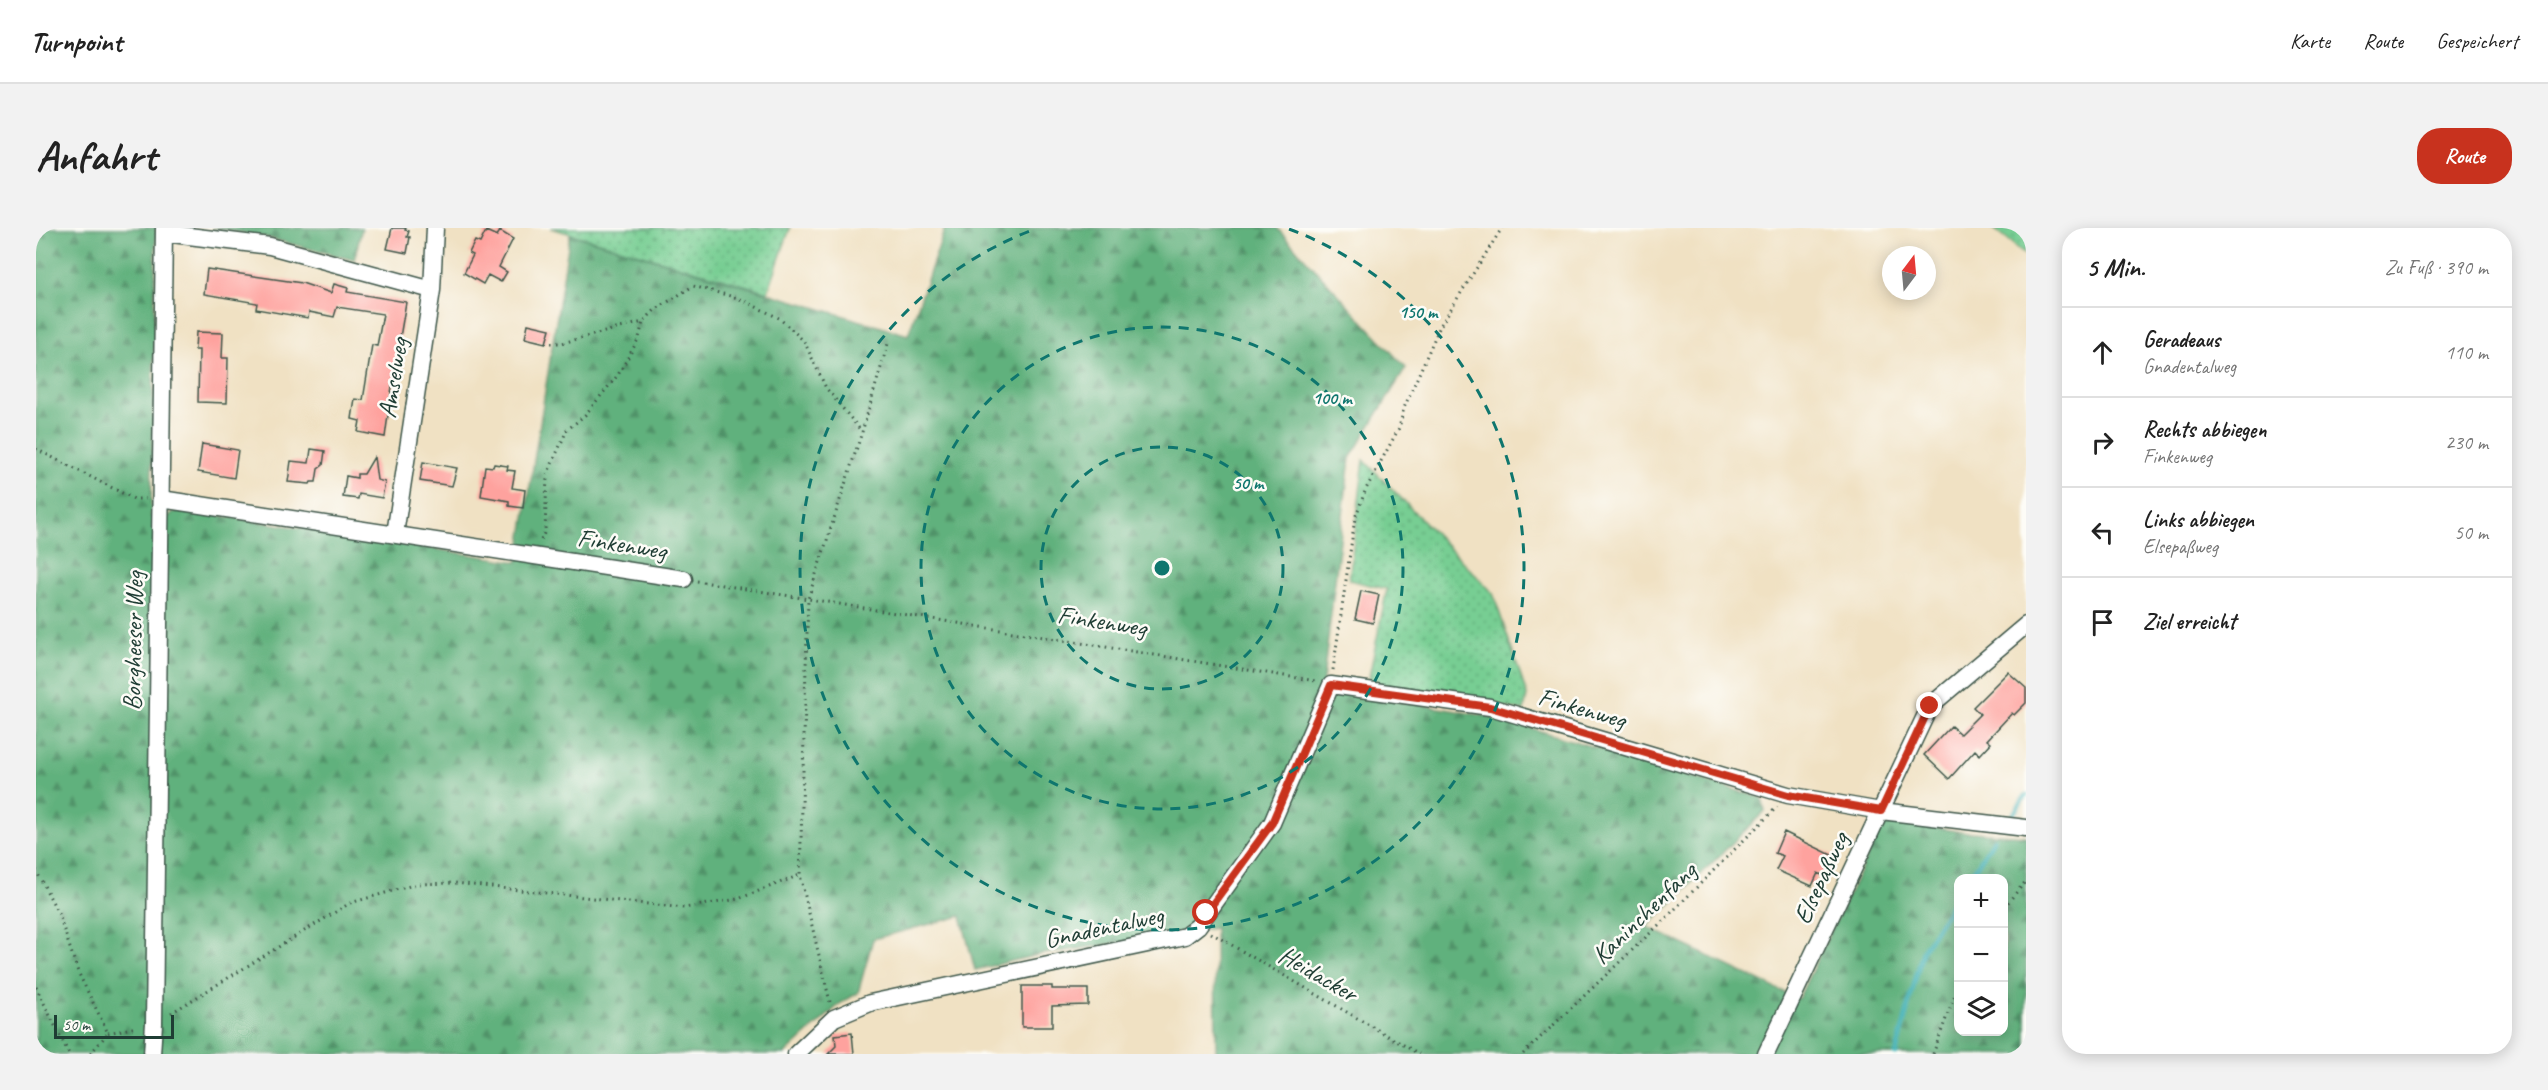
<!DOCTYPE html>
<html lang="de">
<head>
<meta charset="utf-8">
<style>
	body { margin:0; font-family:Caveat,sans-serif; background:#f2f2f2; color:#222 }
	.controls { position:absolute; right:18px; bottom:18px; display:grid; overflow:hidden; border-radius:12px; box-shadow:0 3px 15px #0003 }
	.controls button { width:54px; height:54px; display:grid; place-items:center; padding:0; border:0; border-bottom:2px solid #e0e0e0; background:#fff; color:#222; font:30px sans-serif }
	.compass { position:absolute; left:1846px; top:18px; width:54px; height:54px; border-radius:50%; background:#fff; box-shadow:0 3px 15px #0003; rotate:16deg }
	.scale { position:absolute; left:18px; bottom:15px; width:120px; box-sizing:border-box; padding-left:6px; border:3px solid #1f3d34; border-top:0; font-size:16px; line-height:21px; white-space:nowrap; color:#1f3d34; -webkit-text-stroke:4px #fdfcf7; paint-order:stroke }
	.stop { position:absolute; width:18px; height:18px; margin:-14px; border:4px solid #c8321e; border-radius:50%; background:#fff }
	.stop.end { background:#c8321e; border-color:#fff; box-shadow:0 2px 6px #0008 }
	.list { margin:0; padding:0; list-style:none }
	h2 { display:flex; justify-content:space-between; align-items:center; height:78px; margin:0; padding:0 24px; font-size:26px }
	h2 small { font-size:20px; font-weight:400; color:#767676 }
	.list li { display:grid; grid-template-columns:39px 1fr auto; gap:18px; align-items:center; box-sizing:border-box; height:90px; padding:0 24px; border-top:2px solid #e0e0e0 }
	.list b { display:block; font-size:22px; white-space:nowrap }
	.list p { margin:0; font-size:20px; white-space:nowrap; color:#767676 }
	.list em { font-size:20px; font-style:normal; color:#767676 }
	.icon { flex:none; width:33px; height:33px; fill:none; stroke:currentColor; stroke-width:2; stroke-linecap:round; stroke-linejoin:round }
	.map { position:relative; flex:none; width:1990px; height:826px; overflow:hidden; border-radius:24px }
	header { display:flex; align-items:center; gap:36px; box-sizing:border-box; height:84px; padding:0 30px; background:#fff; border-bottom:2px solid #e0e0e0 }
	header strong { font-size:28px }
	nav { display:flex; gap:33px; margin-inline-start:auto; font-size:21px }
	.intro { display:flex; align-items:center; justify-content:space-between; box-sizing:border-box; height:144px; padding:0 36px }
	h1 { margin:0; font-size:42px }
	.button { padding:15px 27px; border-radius:24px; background:#c8321e; color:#fff; font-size:21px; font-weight:700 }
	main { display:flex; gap:36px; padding:0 36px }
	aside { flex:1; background:#fff; border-radius:24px; box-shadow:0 3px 15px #0003 }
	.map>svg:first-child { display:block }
	.grass { fill:url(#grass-dots); stroke:#4b8664; stroke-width:1.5 }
	.forest { fill:url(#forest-firs); stroke:#407758; stroke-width:1.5; fill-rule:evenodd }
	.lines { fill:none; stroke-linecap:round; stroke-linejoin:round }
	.stream { stroke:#3fb0b6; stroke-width:4.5 }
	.building { fill:#fea29e }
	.minor-casing { stroke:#3e5649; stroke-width:19 }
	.path { stroke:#3e5649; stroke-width:3; stroke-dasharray:1.5 4.5; stroke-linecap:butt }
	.minor { stroke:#fff; stroke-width:16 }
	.route { stroke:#c8321e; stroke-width:8 }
	.ring { fill:none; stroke:#0f766e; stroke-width:3; stroke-dasharray:10 8 }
	.labels { text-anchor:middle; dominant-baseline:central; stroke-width:5; stroke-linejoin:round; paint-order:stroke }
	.street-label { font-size:26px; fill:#1f3d34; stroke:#fdfcf7 }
	.centre { fill:#0f766e; stroke:#fdfcf7; stroke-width:3 }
	.ring-label { font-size:18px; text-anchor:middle; font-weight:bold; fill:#0f766e; stroke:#fdfcf7; stroke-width:5; stroke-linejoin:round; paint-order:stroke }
</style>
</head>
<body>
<header>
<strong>Turnpoint</strong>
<nav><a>Karte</a><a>Route</a><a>Gespeichert</a></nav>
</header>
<div class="intro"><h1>Anfahrt</h1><a class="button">Route</a></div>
<main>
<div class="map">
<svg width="1990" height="826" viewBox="0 0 1990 826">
	<defs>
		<pattern id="grass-dots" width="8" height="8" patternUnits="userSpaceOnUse" patternTransform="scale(1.5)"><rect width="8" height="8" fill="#77ce93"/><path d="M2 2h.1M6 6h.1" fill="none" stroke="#61a879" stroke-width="1.8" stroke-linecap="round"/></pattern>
		<pattern id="forest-firs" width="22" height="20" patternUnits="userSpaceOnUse" patternTransform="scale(1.5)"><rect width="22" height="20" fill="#61b17d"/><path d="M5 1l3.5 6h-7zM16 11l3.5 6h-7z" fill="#4f9167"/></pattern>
	</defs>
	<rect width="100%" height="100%" fill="#fdfcf7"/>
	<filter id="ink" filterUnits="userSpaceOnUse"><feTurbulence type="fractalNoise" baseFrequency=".0167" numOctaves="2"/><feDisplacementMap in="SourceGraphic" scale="12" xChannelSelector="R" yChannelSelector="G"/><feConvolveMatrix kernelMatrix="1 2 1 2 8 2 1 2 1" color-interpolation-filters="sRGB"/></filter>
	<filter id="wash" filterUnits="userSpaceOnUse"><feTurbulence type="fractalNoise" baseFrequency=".008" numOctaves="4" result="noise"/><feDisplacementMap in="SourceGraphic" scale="24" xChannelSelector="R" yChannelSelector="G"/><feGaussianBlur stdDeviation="1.35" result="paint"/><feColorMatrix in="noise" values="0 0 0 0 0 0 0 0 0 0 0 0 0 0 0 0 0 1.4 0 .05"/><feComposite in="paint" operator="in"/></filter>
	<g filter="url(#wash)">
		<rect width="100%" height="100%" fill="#f0e1c3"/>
		<path class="grass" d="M 515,0 L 754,0 L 732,64 Z
			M 1957,0 L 1990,0 L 1990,27 Z
			M 1328,232 L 1457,365 L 1491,467 L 1488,483 L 1332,454 L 1351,361 L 1313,352 Z"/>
		<path class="forest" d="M 0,0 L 120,0 L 115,289 L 133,288 L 142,281 L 482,334 L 534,6 L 872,107 L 909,0 L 1241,0 L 1370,140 L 1314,230 L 1286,460 L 1462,490 L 1726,570 L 1729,583 L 1611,699 L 1762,771 L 1845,600 L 1860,593 L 1920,603 L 1990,608 L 1990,826 L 1180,826 L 1179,700 L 1001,727 L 939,742 L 925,688 L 837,711 L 822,765 L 805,775 L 749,826 L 0,826 ZM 1922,650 L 1968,650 L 1968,804 L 1922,804 Z
			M 177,0 L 326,0 L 318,32 L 228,9 Z"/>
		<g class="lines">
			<path class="stream" d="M 1976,588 L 1990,567
				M 1933,650 L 1958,611
				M 1860,826 L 1887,722 L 1922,666"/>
		</g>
		<g id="blocks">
			<path class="building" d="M 356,0 L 370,0 L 369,2 L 373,3 L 371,9 L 374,9 L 371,25 L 351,21 Z
				M 450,3 L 461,8 L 464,3 L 477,11 L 463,39 L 471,44 L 465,54 L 452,47 L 447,56 L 428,45 L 437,27 L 433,25 L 439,13 L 444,15 Z
				M 171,41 L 266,55 L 295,65 L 298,56 L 312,60 L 311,64 L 370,74 L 362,121 L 366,122 L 361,152 L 357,151 L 349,209 L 322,204 L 324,193 L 316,191 L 319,171 L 327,172 L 336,117 L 341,118 L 347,86 L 301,79 L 298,89 L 273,84 L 272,90 L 220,81 L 221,75 L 168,66 Z
				M 492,96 L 514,101 L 510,115 L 489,110 Z
				M 160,104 L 187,105 L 186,130 L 192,130 L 191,175 L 162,174 L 163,122 L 159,122 Z
				M 166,216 L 202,222 L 198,250 L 162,244 Z
				M 275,221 L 289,223 L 287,237 L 282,241 L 280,254 L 275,254 L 274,256 L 252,254 L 255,233 L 273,235 Z
				M 338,229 L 341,252 L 349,254 L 346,270 L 323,266 L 322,271 L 307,269 L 310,248 L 321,250 L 321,246 L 328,246 Z
				M 387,234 L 421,240 L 416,258 L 384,253 Z
				M 458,236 L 472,238 L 471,242 L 479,243 L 476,260 L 489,262 L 487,280 L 473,278 L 473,273 L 445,268 L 449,238 L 457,239 Z
				M 1325,363 L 1343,367 L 1337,395 L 1319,391 Z
				M 1972,444 L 1990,460 L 1990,475 L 1978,487 L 1976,485 L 1951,512 L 1955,515 L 1944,527 L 1939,522 L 1913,551 L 1888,527 L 1915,498 L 1924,506 L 1944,486 L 1937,479 Z
				M 1748,604 L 1800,629 L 1790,649 L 1782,645 L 1776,658 L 1740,642 L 1747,628 L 1739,625 Z
				M 986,758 L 1016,758 L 1016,761 L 1052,761 L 1052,777 L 1016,778 L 1016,799 L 986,799 Z
				M 816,805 L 818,826 L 792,826 L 800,818 L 799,807 Z"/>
		</g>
	</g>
	<g filter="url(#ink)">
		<use href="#blocks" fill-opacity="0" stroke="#3e5649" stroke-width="1.5"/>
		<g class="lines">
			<g class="minor-casing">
				<path id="minor" d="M 128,5 L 234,18 L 396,62
					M 125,271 L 648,351
					M 359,306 L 396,62 L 399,0
					M 116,826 L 118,795 L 128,0
					M 760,826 L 798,790 L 834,775 L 1149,708 L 1162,698 L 1236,595 L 1295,457 L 1454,479 L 1752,567 L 1845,583 L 1990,600
					M 1730,826 L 1894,478 L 1990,397"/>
			</g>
			<path class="path" d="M 515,115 L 526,115 L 607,94
				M 0,221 L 98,271 L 111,271
				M 505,312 L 509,303 L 511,247 L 531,202 L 549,187 L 582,147 L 603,110 L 607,94 L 619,82 L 657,58 L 702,70 L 743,90 L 768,113 L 790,160 L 826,204
				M 661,353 L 1280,453
				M 1297,442 L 1319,290 L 1330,261 L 1363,200 L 1368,180 L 1404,98 L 1466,0
				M 0,642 L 23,687 L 42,744 L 72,805 L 54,826
				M 1968,679 L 1990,653
				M 1175,705 L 1383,826
				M 0,759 L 33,826
				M 794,774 L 764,647 L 772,371 L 826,204 L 853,112
				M 135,785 L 314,675 L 381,656 L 419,655 L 648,680 L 702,671 L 764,647
				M 72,805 L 101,799
				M 1487,826 L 1630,690 L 1741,579
				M 1897,826 L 1922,758"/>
			<use href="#minor" class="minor"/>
		</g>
	</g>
	<g class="lines" filter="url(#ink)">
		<path class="route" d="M 1170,685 L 1236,595 L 1295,457 L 1454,479 L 1752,567 L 1845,583 L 1894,478"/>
	</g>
	<g class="ring">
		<circle cx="1126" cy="340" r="121"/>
		<circle cx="1126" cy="340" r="241"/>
		<path d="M1253 1A362 362 0 1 1 999 1"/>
	</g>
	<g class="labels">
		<g class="street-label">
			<text transform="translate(357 150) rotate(-81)">Amselweg</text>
			<text transform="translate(586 316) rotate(9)">Finkenweg</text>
			<text transform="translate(1066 393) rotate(9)">Finkenweg</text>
			<text transform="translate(97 413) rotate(-89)">Borgheeser Weg</text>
			<text transform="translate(1546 480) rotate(16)">Finkenweg</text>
			<text transform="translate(1785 650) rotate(-65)">Elsepaßweg</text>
			<text transform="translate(1608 685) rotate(-44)">Kaninchenfang</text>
			<text transform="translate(1068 699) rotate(-12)">Gnadentalweg</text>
			<text transform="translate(1282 746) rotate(30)">Heidacker</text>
		</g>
	</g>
	<circle cx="1126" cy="340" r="9" class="centre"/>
	<g class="ring-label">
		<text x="1382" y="90">150 m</text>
		<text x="1296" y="176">100 m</text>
		<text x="1212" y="261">50 m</text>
	</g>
</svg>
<div class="controls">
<button>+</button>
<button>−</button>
<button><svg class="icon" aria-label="layers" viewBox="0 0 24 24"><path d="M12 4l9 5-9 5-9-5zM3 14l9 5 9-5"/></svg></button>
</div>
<svg class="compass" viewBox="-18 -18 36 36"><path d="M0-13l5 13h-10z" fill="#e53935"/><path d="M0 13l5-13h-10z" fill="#767676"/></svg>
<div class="scale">50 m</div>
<div class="stop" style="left:1170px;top:685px"></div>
<div class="stop end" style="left:1894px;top:478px"></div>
</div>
<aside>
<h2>5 Min.<small>Zu Fuß · 390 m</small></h2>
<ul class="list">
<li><svg class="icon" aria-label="ahead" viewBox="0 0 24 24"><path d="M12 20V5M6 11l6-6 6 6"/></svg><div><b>Geradeaus</b><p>Gnadentalweg</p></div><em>110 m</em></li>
<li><svg class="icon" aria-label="right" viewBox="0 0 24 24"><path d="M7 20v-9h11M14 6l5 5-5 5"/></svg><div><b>Rechts abbiegen</b><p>Finkenweg</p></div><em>230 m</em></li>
<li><svg class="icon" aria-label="left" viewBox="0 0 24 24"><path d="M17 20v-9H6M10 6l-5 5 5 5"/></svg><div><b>Links abbiegen</b><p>Elsepaßweg</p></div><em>50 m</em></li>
<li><svg class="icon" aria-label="arrive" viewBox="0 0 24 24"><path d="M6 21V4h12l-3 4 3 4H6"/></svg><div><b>Ziel erreicht</b></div></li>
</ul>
</aside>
</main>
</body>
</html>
